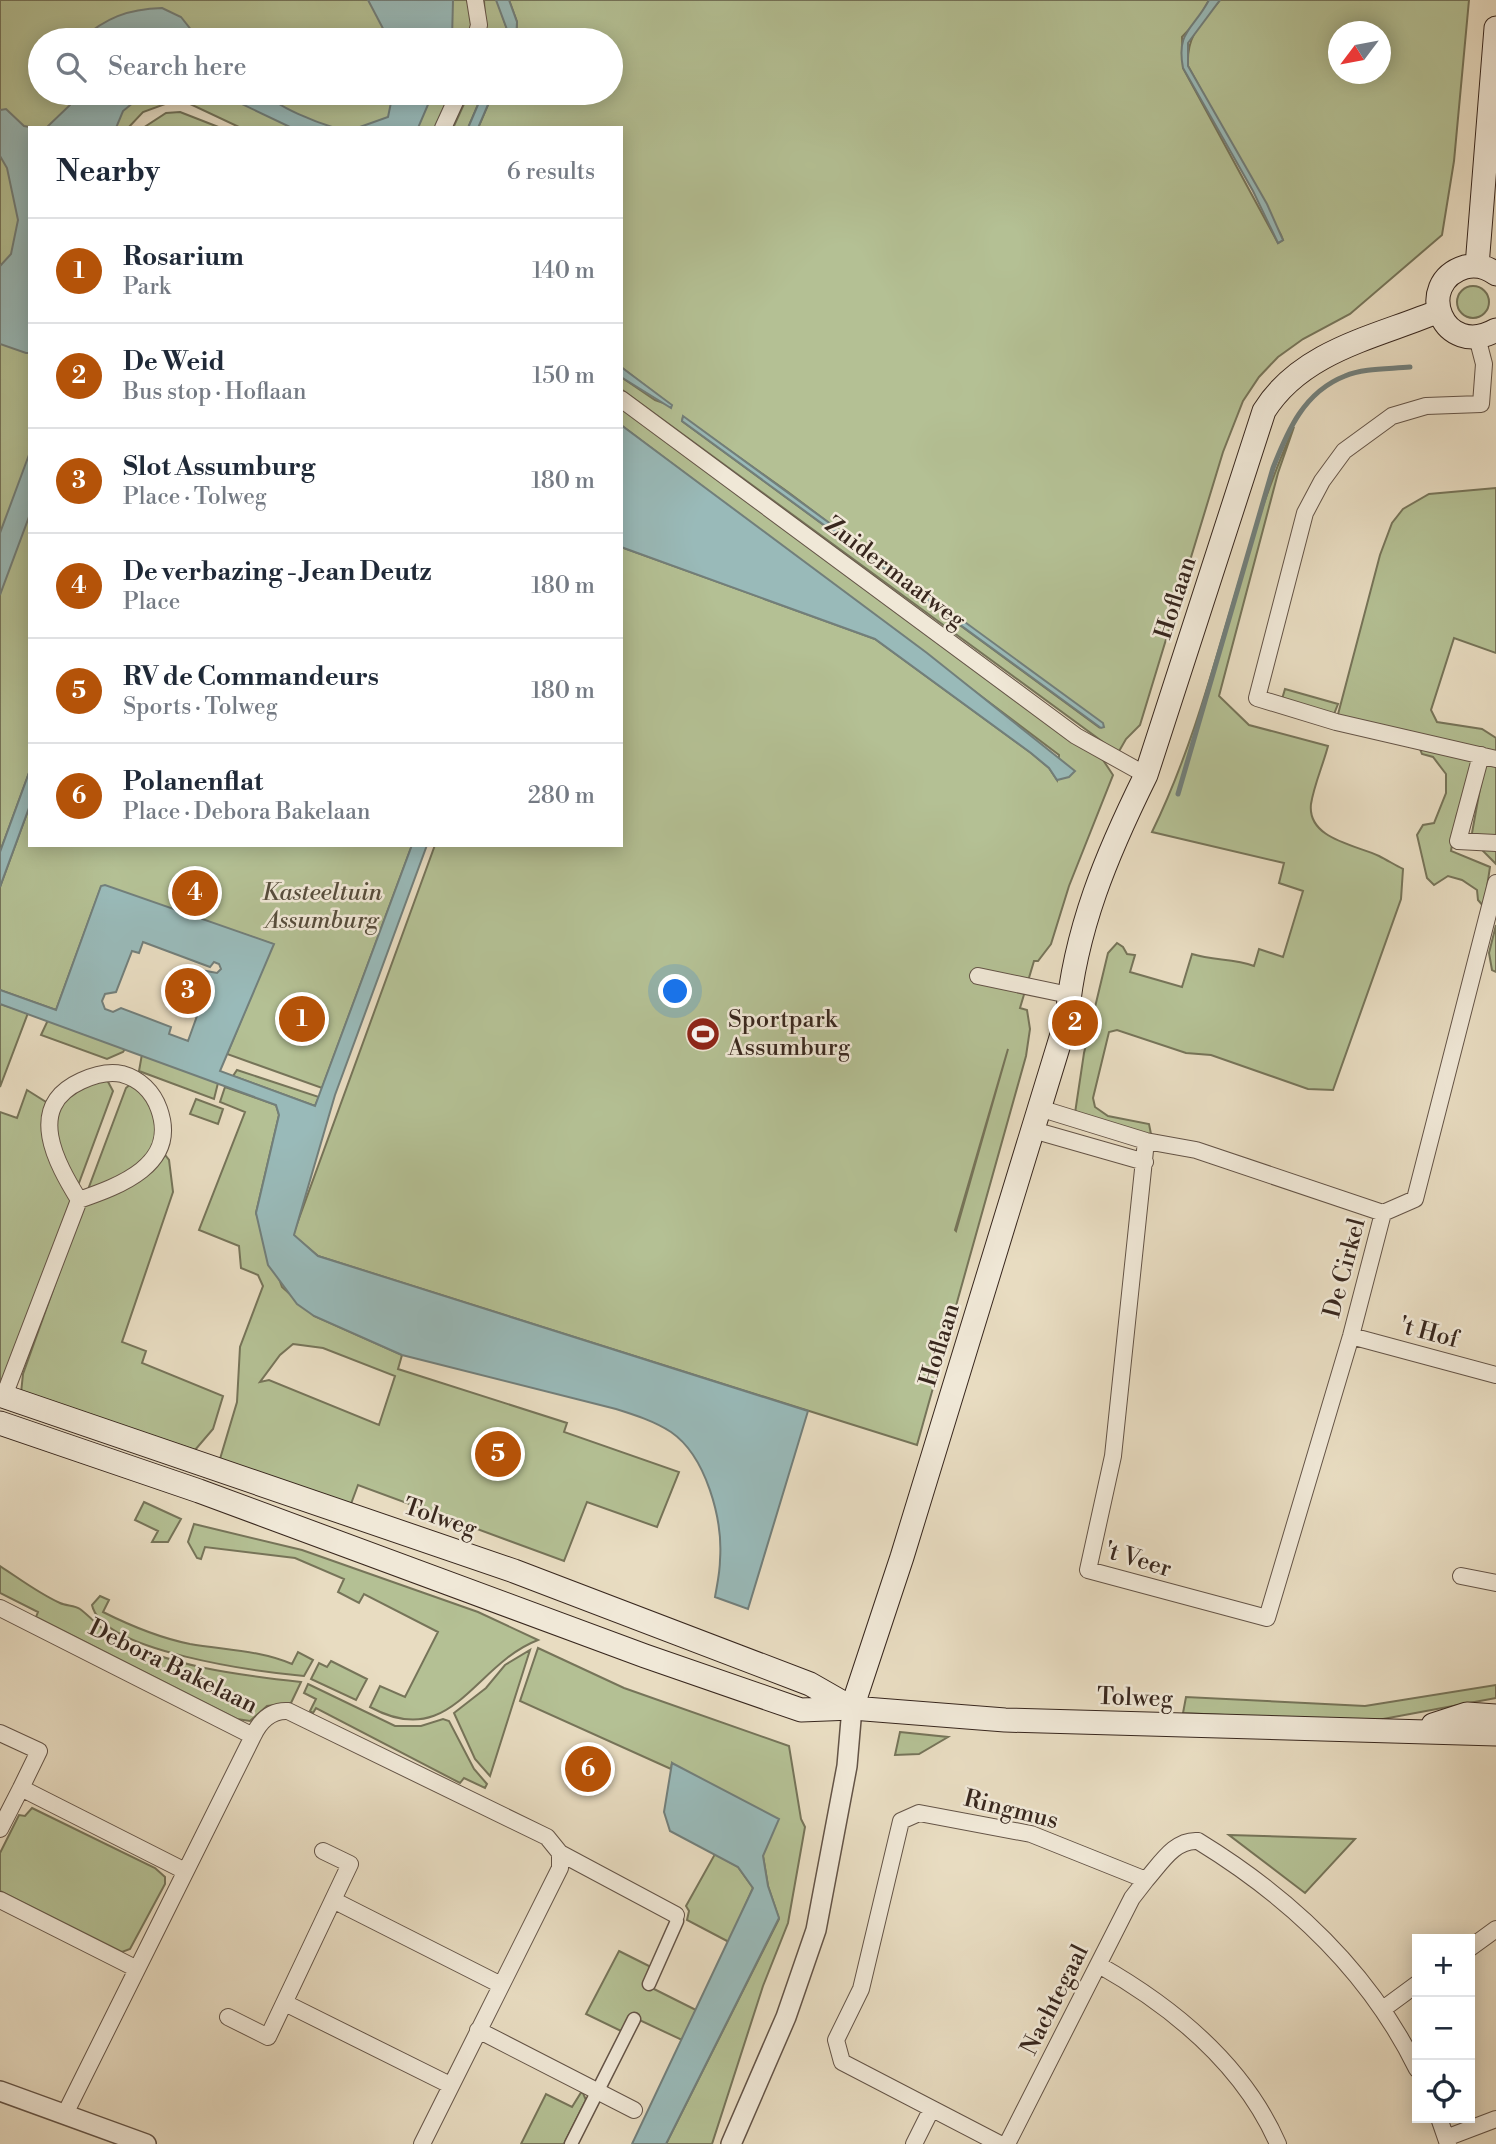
<!DOCTYPE html>
<html lang="en">
<head>
<meta charset="utf-8">
<style>
	body { margin:0; font-family:"Libre Bodoni",serif; background:#f6f6f7; color:#1f2937 }
	.controls { position:absolute; right:21px; bottom:21px; display:grid; overflow:hidden; border-radius:0px; box-shadow:0 4px 18px #0003 }
	.controls button { width:63px; height:63px; display:grid; place-items:center; padding:0; border:0; border-bottom:2px solid #e0e1e3; background:#fff; color:#1f2937; font:35px sans-serif }
	.compass { position:absolute; left:1328px; top:21px; width:63px; height:63px; border-radius:50%; background:#fff; box-shadow:0 4px 18px #0003; rotate:238deg }
	.you { position:absolute; left:676px; top:992px; width:24px; height:24px; margin:-18px; border:5px solid #fff; border-radius:50%; background:#1a73e8; box-shadow:0 0 0 10px #1a73e833 }
	.badge { display:grid; place-items:center; width:46px; height:46px; border-radius:50%; background:#b45309; color:#fff; font-size:23px; font-weight:700 }
	.pin { position:absolute; translate:-50% -50%; border:4px solid #fff; box-shadow:0 2px 7px #0006 }
	.list { margin:0; padding:0; list-style:none }
	h2 { display:flex; justify-content:space-between; align-items:center; height:91px; margin:0; padding:0 28px; font-size:30px }
	h2 small { font-size:23px; font-weight:400; color:#747a83 }
	.list li { display:grid; grid-template-columns:46px 1fr auto; gap:21px; align-items:center; box-sizing:border-box; height:105px; padding:0 28px; border-top:2px solid #e0e1e3 }
	.list b { display:block; font-size:26px; white-space:nowrap }
	.list p { margin:0; font-size:23px; white-space:nowrap; color:#747a83 }
	.list em { font-size:23px; font-style:normal; color:#747a83 }
	.icon { flex:none; width:38px; height:38px; fill:none; stroke:currentColor; stroke-width:2; stroke-linecap:round; stroke-linejoin:round }
	.map { position:relative; flex:none; width:1496px; height:2144px; overflow:hidden }
	.search { position:absolute; background:#fff; box-shadow:0 4px 18px #0003; left:28px; top:28px; width:595px; height:77px; display:flex; align-items:center; gap:18px; box-sizing:border-box; padding:0 24px; border-radius:38px; color:#747a83; font-size:26px }
	.panel { position:absolute; background:#fff; box-shadow:0 4px 18px #0003; left:28px; top:126px; width:595px; height:721px; border-radius:0px }
	.map>svg:first-child { display:block }
	.green { fill:#b4c094; stroke:#767459; stroke-width:2; fill-rule:evenodd }
	.water { fill:#99bab9; stroke:#727f7b; stroke-width:2; fill-rule:evenodd }
	.lines { fill:none; stroke-linecap:round; stroke-linejoin:round }
	.stream { stroke:#727f7b; stroke-width:5 }
	.pedestrian-casing { stroke:#645447; stroke-width:15 }
	.minor-casing { stroke:#645447; stroke-width:18 }
	.tertiary-casing { stroke:#645447; stroke-width:22 }
	.secondary-casing { stroke:#38271e; stroke-width:25 }
	.pedestrian { stroke:#f0e8d7; stroke-width:12 }
	.minor { stroke:#f0e8d7; stroke-width:16 }
	.tertiary { stroke:#f0e8d7; stroke-width:19 }
	.secondary { stroke:#f0e8d7; stroke-width:23 }
	.labels { text-anchor:middle; dominant-baseline:central; stroke-width:5; stroke-linejoin:round; paint-order:stroke }
	.street-label { font-size:24px; fill:#38271e; stroke:#f0e8d7 }
	.park-label { font-size:24px; font-style:italic; fill:#574d3c; stroke:#f0e8d7 }
	.poi-label { font-size:24px; fill:#38271e; stroke:#f0e8d7; text-anchor:start }
</style>
</head>
<body>
<div class="map">
<svg width="1496" height="2144" viewBox="0 0 1496 2144">
	<rect width="100%" height="100%" fill="#e8dcc1"/>
	<filter id="stains"><feTurbulence type="fractalNoise" baseFrequency=".00286" numOctaves="4"/><feColorMatrix values="0 0 0 0 .2 0 0 0 0 .09 0 0 0 0 .02 0 0 0 .5 -.17"/></filter>
	<radialGradient id="worn" r=".72"><stop offset=".6" stop-color="#630" stop-opacity="0"/><stop offset="1" stop-color="#630" stop-opacity=".3"/></radialGradient>
	<path class="green" d="M 0,0 L 467,0 L 473,18 L 471,40 L 40,40 L 40,93 L 454,93 L 437,128 L 241,128 L 186,102 L 165,104 L 143,112 L 128,128 L 30,128 L 30,770 L 0,852 Z
		M 484,0 L 497,0 L 509,35 L 507,40 L 486,40 Z
		M 509,0 L 1209,0 L 1198,20 L 1182,37 L 1183,68 L 1278,243 L 1283,240 L 1281,235 L 1188,66 C 1186,35 1202,22 1220,0 L 1469,0 L 1454,161 L 1442,235 L 1350,314 L 1303,339 L 1278,357 L 1259,377 L 1243,401 L 1223,452 L 1140,725 L 1126,739 L 1118,753 L 621,389 L 621,377 L 655,400 L 672,406 L 621,367 L 621,128 L 478,128 L 493,93 L 611,93 L 611,40 L 516,40 L 517,22 ZM 1338,32 L 1380,32 L 1380,74 L 1338,74 ZM 683,417 L 788,492 L 1100,728 L 682,421 Z
		M 469,93 L 483,93 L 468,128 L 453,128 Z
		M 180,112 L 221,128 L 143,128 L 166,113 Z
		M1457 302a16 16 0 1 1 32 0a16 16 0 1 1-32 0Z
		M 621,405 L 1103,760 L 1113,775 L 1069,886 L 1051,944 L 1038,961 L 1034,961 L 1020,1008 L 1027,1010 L 1030,1029 L 1026,1056 L 917,1445 L 318,1256 L 293,1235 L 435,845 L 621,845 L 621,547 L 875,639 L 1031,753 L 1049,768 L 1057,780 L 1059,755 L 621,425 ZM 1008,1049 L 956,1231 L 955,1230 Z
		M 1294,427 L 1278,473 L 1219,696 L 1249,725 L 1328,746 C 1323,765 1314,785 1311,804 C 1307,839 1356,845 1379,856 C 1387,860 1395,865 1403,869 L 1401,899 L 1333,1090 L 1308,1089 L 1211,1055 L 1186,1053 L 1117,1030 L 1109,1032 L 1093,1098 L 1095,1107 L 1108,1116 L 1149,1124 L 1151,1134 L 1135,1134 L 1075,1113 L 1084,1053 L 1108,953 L 1117,943 L 1123,947 L 1127,954 L 1135,955 L 1130,972 L 1182,987 L 1192,954 C 1214,961 1233,958 1254,966 L 1259,949 L 1283,957 L 1303,891 L 1279,883 L 1284,863 L 1152,832 C 1215,703 1235,558 1294,427 Z
		M 1496,488 L 1496,653 L 1454,638 L 1431,710 L 1437,722 L 1482,729 L 1496,738 L 1496,864 L 1480,848 L 1472,833 L 1483,772 L 1457,814 L 1451,851 L 1490,867 L 1484,907 L 1478,900 L 1477,890 L 1462,880 L 1448,876 L 1434,885 L 1427,878 L 1417,835 L 1423,825 L 1434,823 L 1446,793 L 1446,774 L 1433,757 L 1422,754 L 1414,734 L 1336,722 L 1380,555 L 1392,523 L 1403,509 L 1429,494 Z
		M 1285,689 L 1338,704 L 1334,714 L 1282,699 Z
		M 30,805 L 30,845 L 412,845 L 322,1088 L 227,1054 L 273,944 L 101,887 L 56,1010 L 0,990 L 0,887 Z
		M 1496,925 L 1496,972 L 1492,970 L 1489,953 Z
		M 0,1004 L 28,1013 L 0,1087 Z
		M 48,1020 L 125,1049 L 123,1052 L 107,1059 L 41,1035 Z
		M 142,1054 L 218,1083 L 214,1099 L 139,1071 Z
		M 237,1070 L 319,1097 L 315,1106 L 233,1076 Z
		M 106,1078 L 113,1091 L 76,1191 L 52,1133 L 64,1096 Z
		M 133,1082 L 137,1084 L 160,1124 L 147,1164 L 86,1195 L 126,1088 Z
		M 225,1087 L 276,1105 L 279,1115 L 256,1213 L 282,1287 L 314,1316 L 402,1355 L 398,1369 L 567,1423 L 564,1432 L 679,1472 L 657,1527 L 587,1502 L 564,1561 L 358,1485 L 348,1512 L 220,1459 L 237,1402 L 240,1347 L 263,1286 L 258,1275 L 241,1268 L 239,1246 L 199,1230 L 245,1112 L 220,1102 ZM 293,1344 L 323,1348 L 395,1376 L 379,1425 L 269,1380 L 260,1382 L 280,1355 Z
		M 27,1090 L 46,1102 C 41,1154 45,1154 73,1197 L 0,1391 L 0,1112 L 17,1118 Z
		M 196,1099 L 223,1109 L 218,1124 L 190,1114 Z
		M 162,1151 L 169,1160 L 173,1192 L 122,1342 L 146,1351 L 142,1363 L 223,1396 L 213,1429 L 195,1450 L 21,1393 L 23,1374 L 85,1201 Z
		M 144,1502 L 181,1519 L 168,1542 L 152,1542 L 158,1531 L 135,1520 Z
		M 194,1524 L 302,1550 L 478,1612 L 538,1640 C 473,1665 452,1752 370,1707 L 380,1686 L 405,1697 L 438,1632 L 364,1594 L 359,1603 L 338,1592 L 344,1579 L 295,1558 L 205,1547 L 201,1559 L 197,1558 L 188,1542 Z
		M 0,1566 C 20,1579 38,1593 60,1603 C 66,1606 75,1605 80,1609 C 92,1618 100,1629 113,1636 C 170,1667 238,1675 301,1682 L 291,1703 L 267,1706 L 250,1721 L 237,1719 L 36,1617 L 38,1612 L 0,1593 Z
		M 100,1596 L 109,1600 L 103,1612 C 131,1626 160,1638 190,1644 C 225,1650 259,1650 292,1664 L 298,1652 L 313,1660 L 304,1676 C 261,1672 102,1652 92,1605 Z
		M 538,1648 L 624,1688 L 789,1746 L 801,1819 L 805,1827 L 788,1923 L 763,1986 L 712,2144 L 666,2144 L 779,1919 L 768,1886 L 763,1856 L 672,1763 L 671,1769 L 520,1701 Z
		M 530,1650 L 490,1776 L 475,1759 L 454,1713 L 486,1688 L 505,1665 Z
		M 331,1661 L 367,1679 L 356,1700 L 311,1679 L 319,1663 L 327,1667 Z
		M 308,1684 L 395,1726 L 421,1726 L 443,1719 L 449,1721 L 474,1769 L 487,1784 L 485,1788 L 464,1778 L 460,1783 L 316,1708 L 313,1713 L 310,1711 L 316,1699 L 304,1693 Z
		M 1496,1685 L 1496,1698 L 1367,1722 L 1183,1713 L 1186,1697 L 1365,1706 Z
		M 900,1732 L 948,1737 L 919,1754 L 895,1755 Z
		M 32,1808 L 155,1868 L 165,1877 L 165,1884 L 130,1949 L 122,1952 L 0,1891 L 0,1853 L 19,1815 L 25,1816 Z
		M 1229,1835 L 1355,1839 L 1305,1893 Z
		M 715,1854 L 738,1867 L 753,1888 L 729,1942 L 687,1920 L 689,1911 L 686,1906 Z
		M 619,1951 L 653,1968 L 644,1984 L 696,2010 L 682,2040 L 631,2016 L 621,2031 L 586,2014 Z
		M 582,2091 L 586,2100 L 564,2144 L 521,2144 L 546,2094 L 572,2107 Z"/>
	<path class="water" d="M 368,0 L 453,0 L 452,40 L 389,40 Z
		M 496,0 L 509,0 L 517,22 L 516,40 L 507,40 L 509,35 Z
		M 1209,0 L 1220,0 L 1188,43 L 1188,66 L 1267,204 L 1283,240 L 1278,243 L 1253,191 L 1183,68 C 1176,31 1193,30 1209,0 Z
		M 162,8 L 181,17 L 192,31 L 190,40 L 80,40 C 106,18 127,9 162,8 Z
		M 73,93 L 145,93 L 123,111 L 116,128 L 46,128 L 70,105 Z
		M 219,93 L 267,93 C 275,107 319,123 335,128 L 292,128 Z
		M 393,93 L 433,93 L 418,128 L 357,128 L 388,117 Z
		M 483,93 L 493,93 L 478,128 L 468,128 Z
		M 6,109 L 24,126 L 36,128 L 30,128 L 30,353 L 26,353 L 0,344 L 0,266 L 11,254 L 18,220 L 7,168 L 0,156 L 0,110 Z
		M 621,367 L 672,405 L 671,408 L 621,377 Z
		M 683,416 L 1103,723 L 1104,727 L 1101,728 L 682,421 Z
		M 621,425 L 927,653 L 1075,771 L 1069,777 L 1057,780 L 1049,768 L 1031,753 L 875,639 L 621,547 Z
		M 30,452 L 30,514 L 0,595 L 0,533 Z
		M 30,770 L 30,805 L 0,887 L 0,852 Z
		M 412,845 L 427,845 L 335,1095 L 294,1235 L 318,1256 L 808,1411 L 748,1609 L 715,1597 C 717,1585 720,1572 720,1560 C 723,1519 706,1456 671,1432 C 654,1421 635,1415 616,1409 L 402,1355 L 314,1316 L 297,1304 L 268,1265 L 256,1213 L 279,1115 L 276,1105 L 0,1004 L 0,990 L 56,1010 L 101,886 L 105,885 L 274,944 L 220,1071 L 315,1106 ZM 143,942 L 210,967 L 214,962 L 219,964 L 221,969 L 217,973 L 206,971 L 200,988 L 208,992 L 204,1003 L 196,999 L 191,1013 L 197,1016 L 188,1041 L 169,1034 L 171,1027 L 121,1008 L 113,1012 L 105,1009 L 102,1001 L 105,994 L 116,992 L 132,951 L 139,953 Z
		M 672,1763 L 779,1819 L 763,1856 L 768,1886 L 779,1918 L 666,2144 L 632,2144 L 753,1888 L 738,1867 L 670,1831 L 664,1812 Z"/>
	<g class="lines">
		<path class="stream" d="M 1178,794 L 1273,468 C 1288,430 1304,392 1345,376 C 1363,368 1389,369 1410,367"/>
		<g class="pedestrian-casing">
			<path id="pedestrian" d="M 649,1984 L 677,1921 L 676,1915
				M 571,2144 L 634,2019"/>
		</g>
		<g class="minor-casing">
			<path id="minor" d="M 475,0 L 479,25 L 475,40
				M 443,128 L 459,93
				M 1477,337 L 1484,364 L 1481,404 L 1426,406 L 1392,416 L 1344,451 L 1322,481 L 1305,513 L 1257,698 L 1336,722 L 1496,759
				M 621,399 L 1076,736 L 1146,775
				M 1481,755 L 1458,841 L 1496,843
				M 978,976 L 1069,995
				M 1039,1108 L 1146,1141 L 1196,1150 L 1383,1213 L 1415,1199 L 1496,883
				M 1033,1130 L 1145,1162
				M 1146,1141 L 1113,1456 L 1088,1570 L 1267,1618 L 1351,1336 L 1383,1213
				M 1351,1336 L 1496,1375
				M 4,1396 L 79,1200 C 57,1164 24,1107 81,1081 C 94,1075 108,1071 122,1074 C 140,1079 153,1092 159,1109 C 179,1165 119,1186 79,1200
				M 1461,1576 L 1496,1583
				M 0,1608 L 253,1736 C 260,1721 271,1710 288,1711 L 547,1837 L 560,1853 L 560,1868 L 422,2144
				M 0,1733 L 39,1751 L 21,1788
				M 0,1829 L 21,1788 L 185,1871
				M 560,1853 L 676,1915
				M 0,1900 L 137,1969
				M 333,1900 L 501,1985
				M 1470,1948 L 1496,1929
				M 1099,1965 C 1173,2007 1243,2064 1278,2144
				M 285,2003 L 450,2085
				M 1383,2009 L 1417,1984
				M 228,2017 L 268,2037 L 350,1864 L 323,1851
				M 478,2030 L 634,2110
				M 65,2114 L 253,1736
				M 1439,2118 L 1448,2144
				M 1446,2138 L 1496,2119
				M 914,2144 L 931,2110
				M 1000,2144 L 842,2062 L 836,2040 L 861,1989 L 901,1821 L 919,1813 L 1031,1834 L 1146,1880 C 1161,1863 1175,1839 1198,1841 C 1291,1898 1369,1971 1417,2069
				M 1007,2144 L 1132,1898 L 1146,1880"/>
		</g>
		<g class="tertiary-casing">
			<path id="tertiary" d="M 0,2091 L 146,2144
				M 731,2144 L 786,2017 L 816,1930 L 847,1766 L 852,1708"/>
		</g>
		<g class="secondary-casing">
			<path id="secondary" d="M 1477,266 L 1496,28
				M 1496,274 C 1487,267 1477,264 1465,267 C 1413,283 1443,360 1496,330
				M 0,1395 L 514,1571 L 810,1684 L 852,1708
				M 0,1423 L 199,1491 L 645,1656 L 801,1710 L 852,1708 L 1005,1720 L 1496,1734
				M 852,1708 L 902,1557 L 1067,1018 C 1075,929 1107,854 1146,775 L 1264,411 C 1302,350 1377,337 1439,311
				M 1433,1725 L 1467,1714 L 1496,1716"/>
		</g>
		<use href="#pedestrian" class="pedestrian"/>
		<use href="#minor" class="minor"/>
		<use href="#tertiary" class="tertiary"/>
		<use href="#secondary" class="secondary"/>
	</g>
	<defs>
		<g id="stadium-disc" transform="scale(1.75)"><circle r="9.5" fill="#8f2418" stroke="#f0e8d7"/><path d="M0-5a6.5 5 0 1 0 0 10a6.5 5 0 1 0 0-10ZM-3.5-1.8h7v3.6h-7Z" fill="#fff"/></g>
	</defs>
	<g fill-rule="evenodd">
		<use href="#stadium-disc" x="703" y="1034"/>
	</g>
	<g class="labels">
		<g class="street-label">
			<text transform="translate(895 573) rotate(37)">Zuidermaatweg</text>
			<text transform="translate(1176 598) rotate(-72)">Hoflaan</text>
			<text transform="translate(1345 1268) rotate(-75)">De Cirkel</text>
			<text transform="translate(1429 1333) rotate(15)">'t Hof</text>
			<text transform="translate(940 1345) rotate(-73)">Hoflaan</text>
			<text transform="translate(440 1518) rotate(19)">Tolweg</text>
			<text transform="translate(1138 1560) rotate(17)">'t Veer</text>
			<text transform="translate(173 1667) rotate(26)">Debora Bakelaan</text>
			<text transform="translate(1135 1698) rotate(2)">Tolweg</text>
			<text transform="translate(1011 1810) rotate(14)">Ringmus</text>
			<text transform="translate(1055 2000) rotate(-63)">Nachtegaal</text>
		</g>
		<g class="park-label">
			<text x="322" y="893">Kasteeltuin<tspan x="322" dy="28">Assumburg</tspan></text>
		</g>
		<g class="poi-label">
			<text x="728" y="1020">Sportpark<tspan x="728" dy="28">Assumburg</tspan></text>
		</g>
	</g>
	<rect width="100%" height="100%" filter="url(#stains)"/>
	<rect width="100%" height="100%" fill="url(#worn)"/>
</svg>
<div class="controls">
<button>+</button>
<button>−</button>
<button><svg class="icon" aria-label="locate" viewBox="0 0 24 24"><circle cx="12" cy="12" r="6"/><path d="M12 2v4M12 18v4M2 12h4M18 12h4"/></svg></button>
</div>
<svg class="compass" viewBox="-18 -18 36 36"><path d="M0-13l5 13h-10z" fill="#e53935"/><path d="M0 13l5-13h-10z" fill="#747a83"/></svg>
<div class="you"></div>
<div class="pin badge" style="left:302px;top:1019px">1</div>
<div class="pin badge" style="left:1075px;top:1023px">2</div>
<div class="pin badge" style="left:188px;top:991px">3</div>
<div class="pin badge" style="left:195px;top:893px">4</div>
<div class="pin badge" style="left:498px;top:1454px">5</div>
<div class="pin badge" style="left:588px;top:1769px">6</div>
<div class="search"><svg class="icon" aria-label="search" viewBox="0 0 24 24"><circle cx="10" cy="10" r="6"/><path d="M15 15l6 6"/></svg>Search here</div>
<section class="panel">
<h2>Nearby<small>6 results</small></h2>
<ul class="list">
<li><span class="badge">1</span><div><b>Rosarium</b><p>Park</p></div><em>140 m</em></li>
<li><span class="badge">2</span><div><b>De Weid</b><p>Bus stop · Hoflaan</p></div><em>150 m</em></li>
<li><span class="badge">3</span><div><b>Slot Assumburg</b><p>Place · Tolweg</p></div><em>180 m</em></li>
<li><span class="badge">4</span><div><b>De verbazing - Jean Deutz</b><p>Place</p></div><em>180 m</em></li>
<li><span class="badge">5</span><div><b>RV de Commandeurs</b><p>Sports · Tolweg</p></div><em>180 m</em></li>
<li><span class="badge">6</span><div><b>Polanenflat</b><p>Place · Debora Bakelaan</p></div><em>280 m</em></li>
</ul>
</section>
</div>
</body>
</html>
